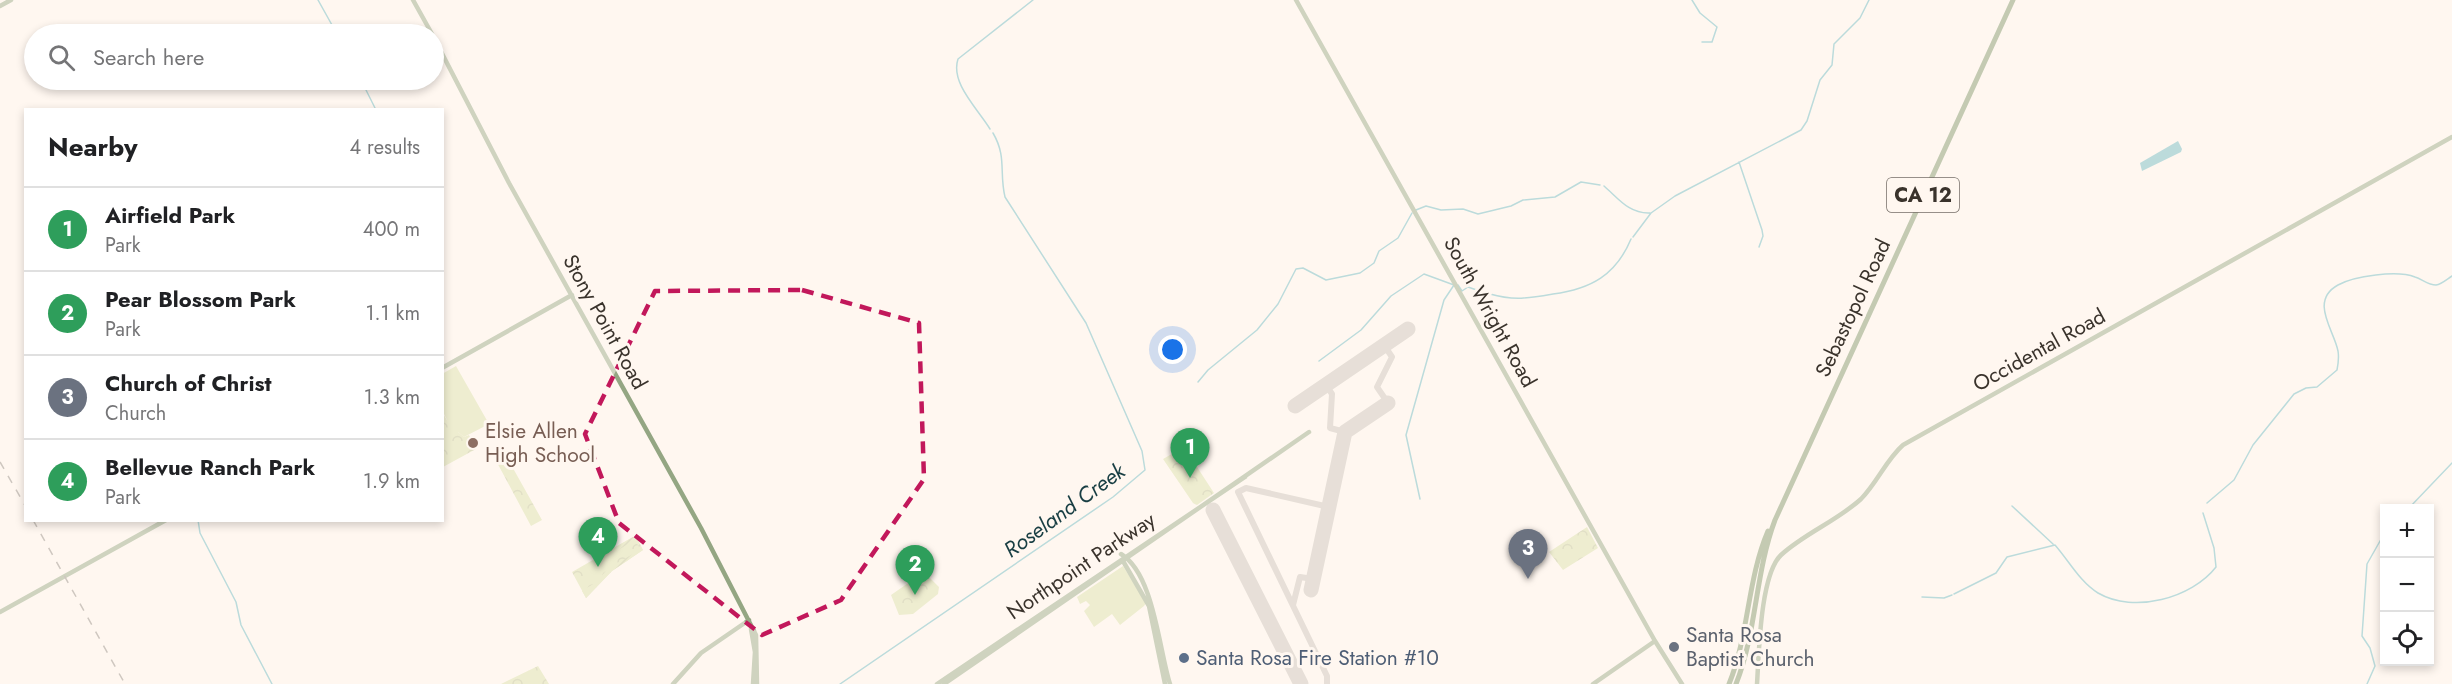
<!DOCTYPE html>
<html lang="en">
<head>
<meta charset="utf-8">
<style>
	body { margin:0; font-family:Jost,sans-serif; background:#f6f6f6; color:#202124 }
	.controls { position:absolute; right:18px; bottom:18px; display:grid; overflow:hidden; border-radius:0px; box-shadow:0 3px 9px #0003 }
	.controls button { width:54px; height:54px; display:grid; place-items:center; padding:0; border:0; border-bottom:2px solid #e0e0e0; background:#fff; color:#202124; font:30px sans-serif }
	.you { position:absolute; left:1173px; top:350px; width:21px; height:21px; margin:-15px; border:4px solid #fff; border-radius:50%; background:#1a73e8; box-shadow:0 0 0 9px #1a73e833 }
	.badge { display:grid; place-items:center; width:39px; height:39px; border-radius:50%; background:#ab2873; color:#fff; font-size:20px; font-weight:700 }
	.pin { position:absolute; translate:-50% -50px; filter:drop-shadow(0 2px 3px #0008) }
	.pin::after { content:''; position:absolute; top:32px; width:21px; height:18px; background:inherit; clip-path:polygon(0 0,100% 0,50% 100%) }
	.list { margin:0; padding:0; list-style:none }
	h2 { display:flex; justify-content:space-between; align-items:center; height:78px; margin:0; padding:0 24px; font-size:26px }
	h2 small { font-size:20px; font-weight:400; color:#757577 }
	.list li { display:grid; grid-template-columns:39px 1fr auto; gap:18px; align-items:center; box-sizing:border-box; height:84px; padding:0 24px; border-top:2px solid #e0e0e0 }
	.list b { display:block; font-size:22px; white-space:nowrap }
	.list p { margin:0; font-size:20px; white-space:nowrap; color:#757577 }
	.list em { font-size:20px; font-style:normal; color:#757577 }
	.icon { flex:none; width:33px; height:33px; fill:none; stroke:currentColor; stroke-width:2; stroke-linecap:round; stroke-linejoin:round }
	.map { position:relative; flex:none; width:2452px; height:684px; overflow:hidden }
	.search { position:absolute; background:#fff; box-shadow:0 3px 9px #0003; left:24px; top:24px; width:420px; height:66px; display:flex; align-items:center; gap:15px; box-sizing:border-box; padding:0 21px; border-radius:33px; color:#757577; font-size:22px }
	.panel { position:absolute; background:#fff; box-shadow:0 3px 9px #0003; left:24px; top:108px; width:420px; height:414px; border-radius:0px }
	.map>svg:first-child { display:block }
	.grass { fill:#dae0a9 }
	.park { fill:url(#park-crowns) }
	.garden { fill:url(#garden-furrows) }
	.water { fill:#6ab8c2 }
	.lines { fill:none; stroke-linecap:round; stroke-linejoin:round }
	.stream { stroke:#6ab8c2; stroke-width:1.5 }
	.taxiway { stroke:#cac2ba; stroke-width:6 }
	.runway { stroke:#cac2ba; stroke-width:15 }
	.secondary { stroke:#94a683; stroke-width:4.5 }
	.primary { stroke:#7d9367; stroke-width:5 }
	.rail { stroke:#948c85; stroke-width:1.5; stroke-dasharray:8 8; stroke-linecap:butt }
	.marked { fill:none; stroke:#c2185b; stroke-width:4.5; stroke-dasharray:12 8; stroke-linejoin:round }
	.education-dot { fill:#8d6e63; stroke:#fff7f0; stroke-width:2 }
	.worship-dot { fill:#6b7280; stroke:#fff7f0; stroke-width:2 }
	.service-dot { fill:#5c6f8a; stroke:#fff7f0; stroke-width:2 }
	.labels { text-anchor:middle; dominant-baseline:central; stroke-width:6; stroke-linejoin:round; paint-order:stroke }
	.shield { fill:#fff7f0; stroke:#756e67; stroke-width:1.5 }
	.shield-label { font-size:20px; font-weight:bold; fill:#3a332c }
	.street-label { font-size:21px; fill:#3a332c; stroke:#fff7f0 }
	.education-label { font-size:21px; fill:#785e54; stroke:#fff7f0; text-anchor:start }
	.worship-label { font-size:21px; fill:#5b616d; stroke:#fff7f0; text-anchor:start }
	.service-label { font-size:21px; fill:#4e5e75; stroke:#fff7f0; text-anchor:start }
	.water-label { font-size:22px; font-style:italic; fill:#183e43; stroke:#fff7f0 }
</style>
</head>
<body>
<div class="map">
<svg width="2452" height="684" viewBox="0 0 2452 684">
	<defs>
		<pattern id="park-crowns" width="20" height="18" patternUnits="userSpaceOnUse" patternTransform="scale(1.5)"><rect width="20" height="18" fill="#dae0a9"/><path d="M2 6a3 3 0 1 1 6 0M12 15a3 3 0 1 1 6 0" fill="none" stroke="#bcc192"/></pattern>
		<pattern id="garden-furrows" width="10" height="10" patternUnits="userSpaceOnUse" patternTransform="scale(1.5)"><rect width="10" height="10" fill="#dae0a9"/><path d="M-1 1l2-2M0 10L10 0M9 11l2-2" fill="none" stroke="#bcc192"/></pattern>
	</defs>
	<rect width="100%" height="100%" fill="#fff7f0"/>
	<path class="grass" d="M 456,366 L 489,424 L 464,437 L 458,432 L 452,458 L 447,420 L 443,412 L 442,374 Z
		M 1123,566 L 1146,603 L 1144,606 L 1120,625 L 1112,614 L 1094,627 L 1084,611 L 1090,605 L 1086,601 L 1080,604 L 1077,597 Z"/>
	<path class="park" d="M 442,412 L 450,425 L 464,437 L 469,435 L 476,449 L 443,467 Z
		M 1184,447 L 1214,493 L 1197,505 L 1193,503 L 1163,459 Z
		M 504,452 L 542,520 L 531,526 L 494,457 Z
		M 1587,527 L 1598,548 L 1563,570 L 1549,552 Z
		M 633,537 L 643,550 L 612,571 L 586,598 L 572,572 Z
		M 924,572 L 939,587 L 938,594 L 913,614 L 899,615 L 891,595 Z
		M 538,666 L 549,684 L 501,684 Z"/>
	<path class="garden" d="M 633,537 L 637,538 L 643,550 L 612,571 L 586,598 L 582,591 L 598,581 L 607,569 L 638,551 L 639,547 L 635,540 L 606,557 L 602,556 L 601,560 L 598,557 Z"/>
	<path class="water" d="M 2178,141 L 2182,149 L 2181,152 L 2142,171 L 2140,163 Z"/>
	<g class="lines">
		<path class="stream" d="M 318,0 L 337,34
			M 1692,0 L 1700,13 L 1717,27 L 1712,42 L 1702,42
			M 361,80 L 376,110
			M 990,129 C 978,109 950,83 958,59 L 1033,0
			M 1739,162 L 1762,230 L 1763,236 L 1759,247
			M 1604,186 C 1618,198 1629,214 1650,213
			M 1416,210 L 1426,206 L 1441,210 L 1463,209 L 1478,214 L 1511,206 L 1523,200 L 1555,197 L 1581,182 L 1600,185
			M 1633,237 L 1651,213 L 1675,196 L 1801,130 L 1807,121 L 1820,80 L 1832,65 L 1834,44 L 1860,18 L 1869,0
			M 1458,285 L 1462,291 L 1468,287 L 1488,294
			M 1490,294 C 1514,301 1530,298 1553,294 C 1591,289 1616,275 1631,239
			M 442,341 L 442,360
			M 1319,361 L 1361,330 L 1391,296 L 1424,274 L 1454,285 L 1444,300 L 1406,435 L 1420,499
			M 1198,382 L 1208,370 L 1257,330 L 1278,304 L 1296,269 L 1303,268 L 1326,280 L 1360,273 L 1374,263 L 1379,251 L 1398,238 L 1412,213
			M 2207,503 L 2234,480 L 2253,445 L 2294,394 L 2306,388 L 2317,387 L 2337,370 C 2338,365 2339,357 2338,351 C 2334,330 2309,301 2338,285 C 2354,276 2397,270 2415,277 C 2422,279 2428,285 2436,285 C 2442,284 2447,279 2452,276
			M 2012,506 L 2053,544
			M 2409,508 L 2452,463
			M 198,520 L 200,533 L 236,602 L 241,625 L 272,684
			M 1954,594 L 1996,573 L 2007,557 L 2055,545 C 2069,561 2080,582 2098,593 C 2134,614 2192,598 2216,567 L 2214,548 L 2203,513
			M 1922,597 L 1944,598 L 1952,595
			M 840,684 L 1113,497 L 1145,470 L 1142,451 L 1086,323 L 1005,197 C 999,172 1007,157 993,133
			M 2367,684 L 2375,666 L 2370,648 L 2362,636 L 2367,564 L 2384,534"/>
		<path class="taxiway" d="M 1384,345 L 1392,357 L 1377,387 L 1388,403
			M 1326,385 L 1332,394 L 1330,428 L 1345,432
			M 1293,605 L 1300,577 L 1313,579
			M 1327,684 L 1327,676 L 1238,492 L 1246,488 L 1329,507"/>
		<path class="runway" d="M 1295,406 L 1408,329
			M 1213,510 L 1301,684
			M 1311,590 L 1345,432 L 1388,403"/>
		<path class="secondary" d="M 413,0 L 432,34
			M 1296,0 L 1655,641 L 1682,684
			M 0,6 L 11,0
			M 434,38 L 509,183 L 701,528 L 756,635 L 757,684
			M 442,368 L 572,295
			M 1121,554 C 1154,574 1159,650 1170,684
			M 1123,561 L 1149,606 L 1165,684
			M 0,612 L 166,520
			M 751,629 L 755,652 L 753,684
			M 673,684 L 701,653 L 749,620
			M 937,684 L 1245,477
			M 944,684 L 1309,432
			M 1593,684 L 1655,641
			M 1757,684 C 1759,654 1760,575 1781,555 C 1805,533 1837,521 1861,499 C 1877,483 1886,460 1903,445 L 2452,137"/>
		<path class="primary" d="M 1729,684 C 1749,635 1747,580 1768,531
			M 1736,684 C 1757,631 1755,573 1775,520 L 2013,0"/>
		<path class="rail" d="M 0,462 L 26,507
			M 33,520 L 125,684"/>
	</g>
	<path d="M0 0H2452V684H0ZM 802,290 L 919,323 L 924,479 L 841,600 L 762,635 L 619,523 L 585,434 L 655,291 Z" fill="#fff7f0" fill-opacity=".55" fill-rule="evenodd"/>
	<path class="marked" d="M 802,290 L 919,323 L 924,479 L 841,600 L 762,635 L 619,523 L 585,434 L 655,291 Z"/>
	<circle class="education-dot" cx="473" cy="443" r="6"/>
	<circle class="worship-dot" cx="1674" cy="647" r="6"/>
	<circle class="service-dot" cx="1184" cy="658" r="6"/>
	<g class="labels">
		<rect class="shield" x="1887" y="178" width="72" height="34" rx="4.5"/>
		<g class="shield-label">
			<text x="1923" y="195">CA 12</text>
		</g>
		<g class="street-label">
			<text transform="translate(1853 308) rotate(-65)">Sebastopol Road</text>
			<text transform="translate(1490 312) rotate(61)">South Wright Road</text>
			<text transform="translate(605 322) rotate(61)">Stony Point Road</text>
			<text transform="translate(2039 350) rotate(-29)">Occidental Road</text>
			<text transform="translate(1081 566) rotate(-34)">Northpoint Parkway</text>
		</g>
		<g class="education-label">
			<text x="485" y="431">Elsie Allen<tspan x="485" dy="24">High School</tspan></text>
		</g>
		<g class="worship-label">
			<text x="1686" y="635">Santa Rosa<tspan x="1686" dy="24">Baptist Church</tspan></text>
		</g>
		<g class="service-label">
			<text x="1196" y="658">Santa Rosa Fire Station #10</text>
		</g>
		<g class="water-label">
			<text transform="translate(1064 510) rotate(-36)">Roseland Creek</text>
		</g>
	</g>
</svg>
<div class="controls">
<button>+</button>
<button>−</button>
<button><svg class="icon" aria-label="locate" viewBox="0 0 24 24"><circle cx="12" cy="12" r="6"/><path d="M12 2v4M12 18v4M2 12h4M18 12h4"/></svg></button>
</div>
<div class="you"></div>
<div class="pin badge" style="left:1190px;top:478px;background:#2e9e5b">1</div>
<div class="pin badge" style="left:915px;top:595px;background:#2e9e5b">2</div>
<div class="pin badge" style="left:1528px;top:579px;background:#6b7280">3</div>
<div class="pin badge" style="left:598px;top:567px;background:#2e9e5b">4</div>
<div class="search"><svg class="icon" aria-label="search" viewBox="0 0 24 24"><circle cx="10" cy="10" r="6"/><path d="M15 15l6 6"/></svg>Search here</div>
<section class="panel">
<h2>Nearby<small>4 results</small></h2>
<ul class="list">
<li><span class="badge" style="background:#2e9e5b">1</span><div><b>Airfield Park</b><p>Park</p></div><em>400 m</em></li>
<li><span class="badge" style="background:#2e9e5b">2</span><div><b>Pear Blossom Park</b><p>Park</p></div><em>1.1 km</em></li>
<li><span class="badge" style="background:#6b7280">3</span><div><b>Church of Christ</b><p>Church</p></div><em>1.3 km</em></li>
<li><span class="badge" style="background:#2e9e5b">4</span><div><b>Bellevue Ranch Park</b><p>Park</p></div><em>1.9 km</em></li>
</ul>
</section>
</div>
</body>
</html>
